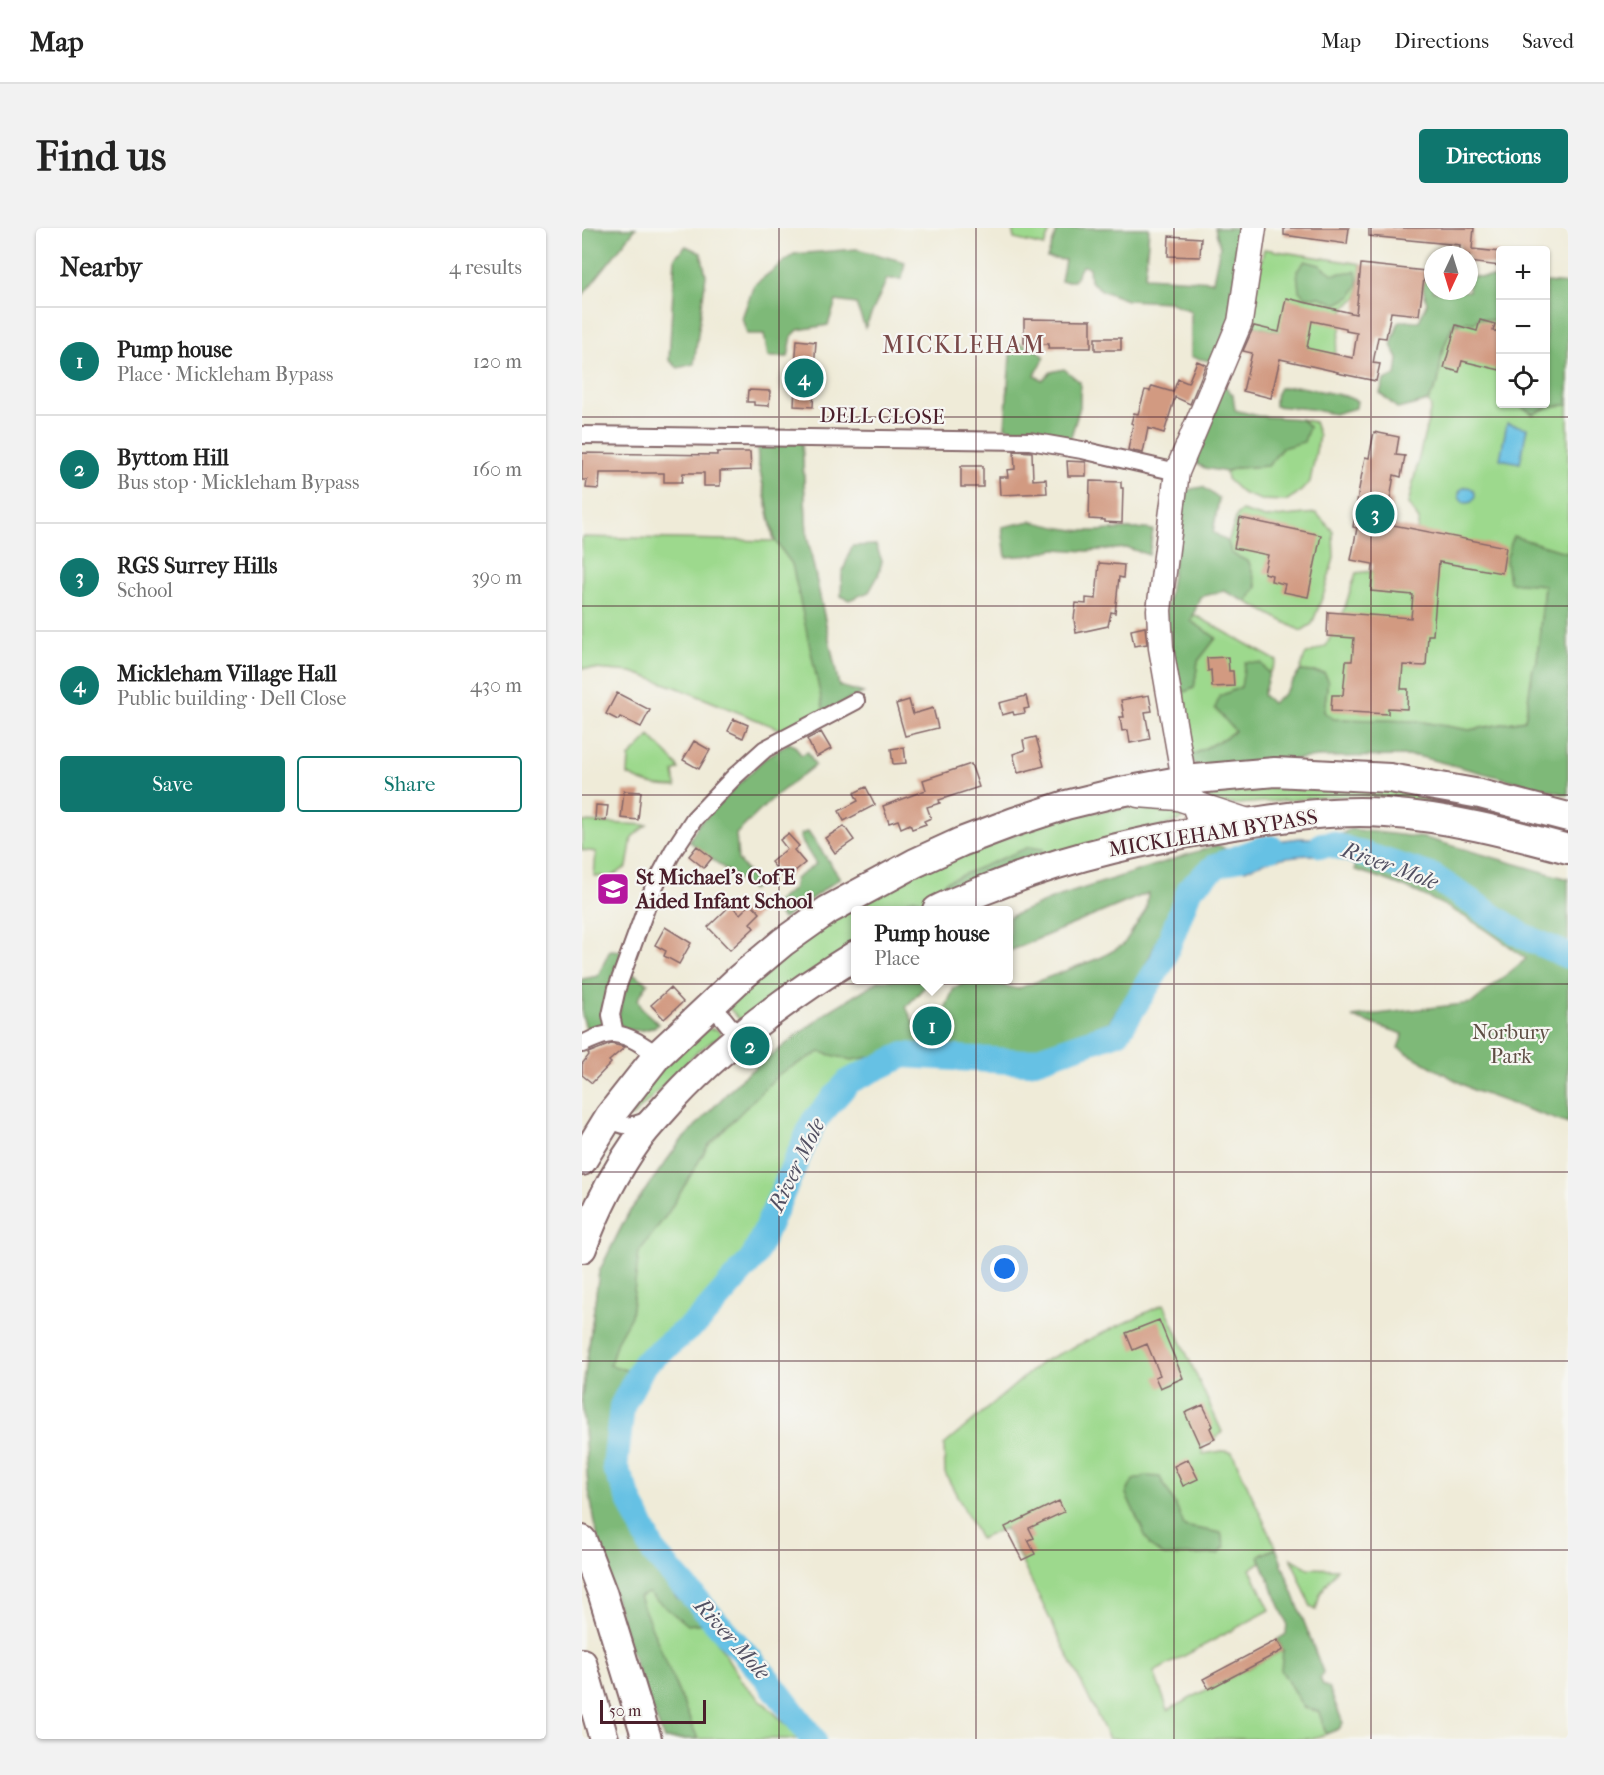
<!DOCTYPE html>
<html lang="en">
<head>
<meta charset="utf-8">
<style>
	body { margin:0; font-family:"IM FELL French Canon",serif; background:#f2f2f2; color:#222 }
	.controls { position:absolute; right:18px; top:18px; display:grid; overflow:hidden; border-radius:6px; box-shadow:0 2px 4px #0004 }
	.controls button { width:54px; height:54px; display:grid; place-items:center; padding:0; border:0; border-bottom:2px solid #e0e0e0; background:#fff; color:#222; font:30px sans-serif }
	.compass { position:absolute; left:842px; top:18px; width:54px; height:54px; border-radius:50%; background:#fff; box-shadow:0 2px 4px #0004; rotate:184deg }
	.scale { position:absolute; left:18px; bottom:15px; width:106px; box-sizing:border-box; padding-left:6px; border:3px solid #4a1f2b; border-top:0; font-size:16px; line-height:21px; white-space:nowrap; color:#4a1f2b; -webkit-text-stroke:4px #f6f6f2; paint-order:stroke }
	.you { position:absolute; left:423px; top:1041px; width:21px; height:21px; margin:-15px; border:4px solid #fff; border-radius:50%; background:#1a73e8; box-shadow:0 0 0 9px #1a73e833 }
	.badge { display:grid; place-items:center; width:39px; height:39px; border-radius:50%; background:#0f766e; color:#fff; font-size:20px; font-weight:700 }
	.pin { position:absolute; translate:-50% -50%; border:3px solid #fff; box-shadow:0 2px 6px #0006 }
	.popup { position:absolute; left:269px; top:678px; width:162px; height:78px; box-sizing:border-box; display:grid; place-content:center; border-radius:6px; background:#fff; filter:drop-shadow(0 2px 4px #0005); font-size:20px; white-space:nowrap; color:#767676 }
	.popup b { font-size:22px; color:#222 }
	.popup::after { content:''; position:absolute; left:50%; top:100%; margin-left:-12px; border:12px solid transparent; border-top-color:#fff }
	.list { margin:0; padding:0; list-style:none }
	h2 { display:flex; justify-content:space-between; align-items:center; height:78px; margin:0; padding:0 24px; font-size:26px }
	h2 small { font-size:20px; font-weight:400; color:#767676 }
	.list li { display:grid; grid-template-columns:39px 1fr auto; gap:18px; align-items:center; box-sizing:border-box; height:108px; padding:0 24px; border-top:2px solid #e0e0e0 }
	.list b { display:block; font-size:22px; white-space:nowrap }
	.list p { margin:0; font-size:20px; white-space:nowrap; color:#767676 }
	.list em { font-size:20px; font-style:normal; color:#767676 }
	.actions { display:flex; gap:12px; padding:18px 24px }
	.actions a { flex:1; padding:14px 0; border:2px solid #0f766e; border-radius:6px; text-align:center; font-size:21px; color:#0f766e }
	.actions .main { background:#0f766e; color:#fff }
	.icon { flex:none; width:33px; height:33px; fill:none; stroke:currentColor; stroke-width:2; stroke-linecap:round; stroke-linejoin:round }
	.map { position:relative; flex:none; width:986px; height:1511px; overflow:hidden; border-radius:6px }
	header { display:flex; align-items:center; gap:36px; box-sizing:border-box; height:84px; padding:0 30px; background:#fff; border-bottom:2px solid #e0e0e0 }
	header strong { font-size:28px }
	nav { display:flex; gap:33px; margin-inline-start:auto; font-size:21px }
	.intro { display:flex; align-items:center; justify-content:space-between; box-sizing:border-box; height:144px; padding:0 36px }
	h1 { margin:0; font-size:42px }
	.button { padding:15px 27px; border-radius:6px; background:#0f766e; color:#fff; font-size:21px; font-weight:700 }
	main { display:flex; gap:36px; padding:0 36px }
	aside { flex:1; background:#fff; border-radius:6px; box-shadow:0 2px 4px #0004 }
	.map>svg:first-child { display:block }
	.green { fill:#9dd98d; stroke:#747c5c; stroke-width:1.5 }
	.forest { fill:#7eb978; stroke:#646c52; stroke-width:1.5 }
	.water { fill:#66c1e4; stroke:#587088; stroke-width:1.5 }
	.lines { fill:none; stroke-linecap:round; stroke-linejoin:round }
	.river { stroke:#66c1e4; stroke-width:26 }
	.building { fill:#d29a81; fill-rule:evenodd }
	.minor-casing { stroke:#846668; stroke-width:20 }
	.secondary-casing { stroke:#846668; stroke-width:27 }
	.trunk-casing { stroke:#846668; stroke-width:32 }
	.minor { stroke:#fff; stroke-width:16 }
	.secondary { stroke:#fff; stroke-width:24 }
	.trunk { stroke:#fff; stroke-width:28 }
	.grid { fill:none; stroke:#4a1f2b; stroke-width:1.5; stroke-opacity:0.55 }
	.labels { text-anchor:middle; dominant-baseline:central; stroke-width:4.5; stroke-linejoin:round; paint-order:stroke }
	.street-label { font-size:21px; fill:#4a1f2b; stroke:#f6f6f2 }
	.poi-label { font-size:21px; font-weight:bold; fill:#4a1f2b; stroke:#f6f6f2; text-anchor:start }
	.park-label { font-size:21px; fill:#5f4e44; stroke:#f6f6f2 }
	.water-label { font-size:22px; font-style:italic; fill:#525062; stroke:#f6f6f2 }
	.quarter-label { font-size:24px; letter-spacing:1.5px; fill:#7a4a49; stroke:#f6f6f2 }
</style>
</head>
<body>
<header>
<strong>Map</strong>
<nav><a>Map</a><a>Directions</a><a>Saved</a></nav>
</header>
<div class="intro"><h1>Find us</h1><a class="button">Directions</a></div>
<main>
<aside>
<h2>Nearby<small>4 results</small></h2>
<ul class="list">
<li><span class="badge">1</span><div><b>Pump house</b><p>Place · Mickleham Bypass</p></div><em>120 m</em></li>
<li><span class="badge">2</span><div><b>Byttom Hill</b><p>Bus stop · Mickleham Bypass</p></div><em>160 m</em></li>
<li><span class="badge">3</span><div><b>RGS Surrey Hills</b><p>School</p></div><em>390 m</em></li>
<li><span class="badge">4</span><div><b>Mickleham Village Hall</b><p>Public building · Dell Close</p></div><em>430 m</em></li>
</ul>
<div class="actions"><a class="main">Save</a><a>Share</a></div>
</aside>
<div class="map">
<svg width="986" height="1511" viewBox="0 0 986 1511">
	<rect width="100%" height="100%" fill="#f6f6f2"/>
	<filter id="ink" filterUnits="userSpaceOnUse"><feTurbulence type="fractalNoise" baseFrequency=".0167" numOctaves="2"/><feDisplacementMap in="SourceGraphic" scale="12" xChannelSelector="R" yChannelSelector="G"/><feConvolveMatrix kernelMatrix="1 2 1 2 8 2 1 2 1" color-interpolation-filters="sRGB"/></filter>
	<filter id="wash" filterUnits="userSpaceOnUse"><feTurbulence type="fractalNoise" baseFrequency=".008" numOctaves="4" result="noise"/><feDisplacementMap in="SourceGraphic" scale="24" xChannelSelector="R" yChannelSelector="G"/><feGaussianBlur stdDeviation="1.35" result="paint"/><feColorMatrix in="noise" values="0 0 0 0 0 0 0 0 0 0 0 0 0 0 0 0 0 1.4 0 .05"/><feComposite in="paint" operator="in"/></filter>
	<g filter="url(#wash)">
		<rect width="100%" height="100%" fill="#efebd8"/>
		<path class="green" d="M 430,0 L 469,0 L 462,18 L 432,11 Z
			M 682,21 L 779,36 L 776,69 L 763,79 L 750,140 L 709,107 L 665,96 Z
			M 896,90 L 918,93 L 918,176 L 935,176 L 951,186 L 970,178 L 986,177 L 986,325 L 932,309 L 962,357 L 955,434 L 951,440 L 943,492 L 887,502 L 835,493 L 751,491 L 742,485 L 746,452 L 742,445 L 718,443 L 723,427 L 744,418 L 763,379 L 774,345 L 791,343 L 829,334 L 837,292 L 826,276 L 849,179 L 846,173 L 856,155 L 860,124 L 871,96 L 885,94 Z
			M 719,191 L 732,194 L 737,208 L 728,254 L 718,264 L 704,273 L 679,272 L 660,265 L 645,251 L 644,244 L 653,240 L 686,238 L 700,220 L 727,199 Z
			M 220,215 L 225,308 L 257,458 L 281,465 L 200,502 L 96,460 L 50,444 L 0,440 L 0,309 L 192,313 L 176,233 Z
			M 660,283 L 683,290 L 734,285 L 751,303 L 752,330 L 742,365 L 730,396 L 719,403 L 665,374 L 675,358 L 649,324 L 646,314 L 655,287 Z
			M 611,386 L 695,433 L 687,446 L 679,435 L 659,459 L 638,468 L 653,502 L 644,509 L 607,529 L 595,467 L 612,460 L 616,433 L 634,410 L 609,393 Z
			M 68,508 L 94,536 L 97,541 L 92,544 L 94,559 C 74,559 64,556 46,547 L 47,529 Z
			M 685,555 L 768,558 L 870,569 L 864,579 L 772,567 L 655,576 L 629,575 L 621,566 L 622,559 Z
			M 582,574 L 598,578 L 602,585 L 599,592 L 355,672 L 336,682 L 274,682 L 273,717 L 162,796 L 145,778 L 201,724 L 314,653 L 478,589 L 538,581 Z
			M 0,594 L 65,597 L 50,609 L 45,639 L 28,649 L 12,648 L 14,624 L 0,622 Z
			M 262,774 L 289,829 L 262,850 L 226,886 L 207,924 L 168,1018 L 115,1080 L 70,1117 L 47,1143 L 28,1188 L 25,1232 L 70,1333 L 94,1369 L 124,1395 L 160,1454 L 215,1507 L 218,1511 L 82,1511 L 6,1258 L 0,1169 L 17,1044 L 46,986 L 99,913 L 161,849 L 247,783 Z
			M 125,801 L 135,801 L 138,805 L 139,809 L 132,812 L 116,823 L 50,889 L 40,888 L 59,856 Z
			M 582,1076 L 640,1204 L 633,1211 L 620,1217 L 621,1226 L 640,1223 L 650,1224 L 694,1320 L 677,1328 L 679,1334 L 668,1341 L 688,1382 L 572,1444 L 586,1482 L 701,1422 L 737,1484 L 744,1506 L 728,1511 L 527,1511 L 423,1300 L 398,1311 L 363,1245 L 362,1217 L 460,1134 Z
			M 709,1330 L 726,1340 L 755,1341 L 738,1366 L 734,1382 L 729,1379 Z"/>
		<path class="forest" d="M 1,0 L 54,0 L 0,68 L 0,2 Z
			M 476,0 L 567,0 L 563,49 L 631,53 L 638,19 L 633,0 L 663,0 L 653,77 L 632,134 L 609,129 L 609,83 L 587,74 L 545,72 L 521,63 L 508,53 L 507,39 L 500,38 L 492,53 L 479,53 L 483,32 L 465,30 Z
			M 104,18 L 119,25 L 124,47 L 112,136 L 96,140 L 87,132 L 93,29 Z
			M 275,21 L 323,34 L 320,51 L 305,51 L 283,100 L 274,76 L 254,73 L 246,97 L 216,102 L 210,108 L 206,129 L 186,129 L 182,106 L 165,106 L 160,90 L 172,57 L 212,26 Z
			M 723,33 L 738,37 L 751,46 L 774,43 L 776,55 L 770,68 L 755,76 L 738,69 L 724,69 L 717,63 L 715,43 Z
			M 843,43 L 851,44 L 851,63 L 887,63 L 887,48 L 918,50 L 918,93 L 897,90 L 892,95 L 885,94 L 871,96 L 860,124 L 856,155 L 846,173 L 816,181 L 798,165 L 802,152 L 814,147 L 816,131 L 809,117 L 817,93 L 837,93 L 845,75 L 841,60 Z
			M 964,54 L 986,56 L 986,177 L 970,178 L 951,186 L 935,176 L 963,176 Z
			M 429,113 L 450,119 L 463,129 L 453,147 L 460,152 L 469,144 L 482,141 L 498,154 L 498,179 L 487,215 L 451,207 L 423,199 Z
			M 641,156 L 651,167 L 653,182 L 676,188 L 719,191 L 727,199 L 722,214 L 700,220 L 686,238 L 653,240 L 644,244 L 623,240 L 615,236 L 613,226 Z
			M 714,158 L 763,168 L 775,173 L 774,180 L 752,186 L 728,181 L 693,178 L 693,169 L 698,160 Z
			M 175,215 L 220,215 L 225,308 L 257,458 L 281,465 L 242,484 L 210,336 L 193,313 L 176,233 Z
			M 621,259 L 637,271 L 631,304 L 646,314 L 649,325 L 667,334 L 675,359 L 665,374 L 642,363 L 618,369 L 609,393 L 634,410 L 616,433 L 612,460 L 595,467 L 584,385 L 603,264 L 609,261 Z
			M 449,293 C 470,298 488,303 510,303 C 530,303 551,298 571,302 L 567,327 L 546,320 L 505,323 L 472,321 L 451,327 L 424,329 L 420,299 Z
			M 931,308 L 986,325 L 986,567 L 835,528 L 737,529 L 616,540 L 607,529 L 644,509 L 653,503 L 633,480 L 638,468 L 659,459 L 663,434 L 679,435 L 687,446 L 681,467 L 690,475 L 701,467 L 718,443 L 742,445 L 746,452 L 742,484 L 752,491 L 835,493 L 887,502 L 943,492 L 951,440 L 955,434 L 962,357 L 927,354 L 924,333 Z
			M 294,317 L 300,333 L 296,348 L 287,364 L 267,372 L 259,368 L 260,346 L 270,318 Z
			M 207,515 L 214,519 L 219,527 L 226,524 L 233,537 L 191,570 L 154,606 L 156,632 L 175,656 L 170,662 L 107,613 L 116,597 L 182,531 Z
			M 870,569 L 986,597 L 986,615 L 863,579 Z
			M 768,601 L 843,610 L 986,651 L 986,896 L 891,862 L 816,820 L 821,806 L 770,789 L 890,775 L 944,731 C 895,691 834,659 773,642 L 774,619 L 758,607 Z
			M 226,603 L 258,650 L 201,691 L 189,678 L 211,661 L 213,651 L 234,636 L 220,614 L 218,607 Z
			M 635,617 L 642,620 L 644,626 L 605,648 L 560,745 L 527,794 L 442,825 L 348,820 L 348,810 L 367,799 L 363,781 L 372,760 L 390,752 L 400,752 L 435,761 L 520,729 L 541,717 L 564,682 L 566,665 L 427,723 L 427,689 L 472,670 Z
			M 447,619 L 461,621 L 457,632 L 365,668 L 359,660 L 363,654 Z
			M 333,670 L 338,673 L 340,680 L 336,682 L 300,682 Z
			M 28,722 L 40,723 L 23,772 L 25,792 L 23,800 L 6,806 L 0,787 L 0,751 L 16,748 Z
			M 47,743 L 66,755 L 56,771 L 60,781 L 77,796 C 64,804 46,806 35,794 Z
			M 298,752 L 349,752 L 324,779 L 340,812 L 338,819 L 314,820 L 289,829 L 269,832 L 238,824 L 198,845 L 126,918 L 86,985 L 57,1024 L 49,1088 L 35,1113 L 28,1137 L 47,1143 L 28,1188 L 25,1233 L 70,1333 L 94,1369 L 124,1395 L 105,1397 L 66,1365 L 57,1369 L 116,1511 L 82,1511 L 53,1436 L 18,1321 L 6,1258 L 0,1169 L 17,1044 L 46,986 L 99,913 L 161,849 L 247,783 Z
			M 564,1248 L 578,1249 C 586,1265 598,1281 602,1298 L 639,1305 L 643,1319 L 636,1326 L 582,1328 L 568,1318 L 544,1266 L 551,1252 Z
			M 694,1320 L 741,1444 L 738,1450 L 741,1457 L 747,1460 L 761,1495 L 757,1501 L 744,1506 L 737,1484 L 721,1479 L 699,1442 L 701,1422 L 695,1412 L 704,1406 L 705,1395 L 677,1328 Z"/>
		<path class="water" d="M 925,195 L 945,200 L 938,235 L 918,231 Z
			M877 267a8 8 0 1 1 16 0a8 8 0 1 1-16 0Z
			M 718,610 L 762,611 L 774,619 L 774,632 C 738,623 696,626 663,642 L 652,620 L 677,615 Z"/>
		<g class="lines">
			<path class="river" d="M 740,617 L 749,616 L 852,649 L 941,708 L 986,728
				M 231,1511 L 184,1449 L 72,1325 L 33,1239 L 40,1178 L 62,1136 L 118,1091 L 172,1029 L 232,893 L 267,853 L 322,827 L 447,834 L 536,804 L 580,734 L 608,660 L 634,638 L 680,621 L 689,620"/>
		</g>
		<g id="blocks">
			<path class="building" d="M 702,0 L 767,0 L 765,16 L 702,7 Z
				M 787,0 L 892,0 L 890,21 L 918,24 L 918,38 L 887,34 L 887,27 L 877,27 L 878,17 L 787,8 Z
				M 587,8 L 619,10 L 618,29 L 586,28 Z
				M 779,36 L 843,43 L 837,87 L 809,84 L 804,110 L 796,109 L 791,135 L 798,136 L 794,153 L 755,145 L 756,144 L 698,131 L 689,170 L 661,163 L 670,125 L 661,123 L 672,98 L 697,104 L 704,70 L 774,86 ZM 730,93 L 764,100 L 764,103 L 775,105 L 771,130 L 725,120 Z
				M 442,91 L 509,92 L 509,120 L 466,120 L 467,116 L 442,115 Z
				M 898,92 L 913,96 L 911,103 L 918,104 L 918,142 L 880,133 L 877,144 L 862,140 L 874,97 L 895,103 Z
				M 513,110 L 539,110 L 539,122 L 513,122 Z
				M 215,112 L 234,114 L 232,141 L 240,142 L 238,161 L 232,160 L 231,179 L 212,178 L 213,159 L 205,159 L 207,140 L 213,140 Z
				M 615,133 L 624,137 L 608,176 L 593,169 L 582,205 L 566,200 L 561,225 L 546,222 L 551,196 L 549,195 L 552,185 L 556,186 L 563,162 L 568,163 L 570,158 L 591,164 L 596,151 L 606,155 Z
				M 166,162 L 188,163 L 187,178 L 172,177 L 172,174 L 165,174 Z
				M 792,204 L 817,209 L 814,227 L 823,228 L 819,249 L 812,247 L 808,272 L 811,272 L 806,296 L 924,319 L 920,345 L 857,334 L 851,407 L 846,407 L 844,438 L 821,437 L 819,461 L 826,461 L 825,481 L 806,480 L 806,486 L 749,483 L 750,467 L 761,467 L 764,433 L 770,433 L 772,410 L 745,408 L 746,384 L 829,390 L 831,367 L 789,363 L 791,336 L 769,332 L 775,300 L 771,299 L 777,261 L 783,229 L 787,230 Z
				M 432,223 L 450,224 L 451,252 L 464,251 L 465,265 L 418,267 L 417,249 L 426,249 L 425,242 L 433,241 Z
				M 135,224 L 168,224 L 169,242 L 138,243 L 138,258 L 122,258 L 122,245 L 101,245 L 100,254 L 82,254 L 82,245 L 18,245 L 17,261 L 4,260 L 5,252 L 0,252 L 0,225 L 135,227 Z
				M 485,233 L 504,234 L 504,248 L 486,248 Z
				M 379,238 L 401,238 L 401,259 L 379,259 Z
				M 508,253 L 539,254 L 539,260 L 541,260 L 540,295 L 523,294 L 523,292 L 507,291 Z
				M 658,290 L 739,307 L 726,369 L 701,364 L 703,356 L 689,353 L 690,347 L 682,345 L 686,327 L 652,320 Z
				M 517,335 L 542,337 L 541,350 L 537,349 L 533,385 L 529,384 L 526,398 L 494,405 L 492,391 L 494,375 L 504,376 L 504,370 L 514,371 Z
				M 563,399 L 565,416 L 552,418 L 549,402 Z
				M 646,429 L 647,443 L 651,443 L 652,458 L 630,459 L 629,442 L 626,443 L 625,430 Z
				M 35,465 L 68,482 L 59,499 L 38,489 L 36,492 L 24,486 Z
				M 567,467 L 570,483 L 563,484 L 568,511 L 548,515 L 546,502 L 540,503 L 538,489 L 542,489 L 539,472 Z
				M 444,468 L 447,480 L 442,481 L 443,485 L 432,487 L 431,484 L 420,487 L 417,475 Z
				M 327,472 L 331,486 L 351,480 L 356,500 L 323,508 L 314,476 Z
				M 152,491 L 166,497 L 161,510 L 146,503 Z
				M 239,504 L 249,521 L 234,529 L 225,511 Z
				M 454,509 L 462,538 L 436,545 L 431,526 L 443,522 L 441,512 Z
				M 112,513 L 128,522 L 117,541 L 101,532 Z
				M 322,519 L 324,535 L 311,536 L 309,521 Z
				M 389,536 L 397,559 L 357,572 L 358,575 L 345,579 L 349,590 L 342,593 L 344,596 L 330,601 L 328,596 L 319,600 L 316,592 L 307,595 L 301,578 L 344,562 L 341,552 Z
				M 284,559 L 293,577 L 262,593 L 257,583 L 276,573 L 272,565 Z
				M 42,563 L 59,564 L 56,592 L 39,590 Z
				M 14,577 L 26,578 L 24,593 L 13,592 Z
				M 262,598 L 272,612 L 253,625 L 243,610 Z
				M 206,606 L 217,618 L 212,622 L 223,635 L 203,651 L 189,634 L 205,621 L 198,612 Z
				M 115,618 L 130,630 L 122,640 L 107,628 Z
				M 169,675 L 178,685 L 168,695 L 172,700 L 148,722 L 126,699 L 149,677 L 158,686 Z
				M 83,699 L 109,715 L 97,736 L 82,728 L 84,723 L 73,717 Z
				M 88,760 L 101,774 L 82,791 L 69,777 Z
				M 29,816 L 43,819 L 27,833 L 29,835 L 10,855 L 0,847 L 0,836 L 7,827 L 6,825 Z
				M 577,1092 L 601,1150 L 578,1160 L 573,1149 L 578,1147 L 565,1116 L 551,1122 L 544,1105 Z
				M 621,1177 L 631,1198 L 628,1200 L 633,1211 L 618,1218 L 603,1185 Z
				M 606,1231 L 616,1251 L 601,1258 L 592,1238 Z
				M 477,1273 L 482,1284 L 447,1300 L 452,1310 L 446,1312 L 453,1326 L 440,1332 L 423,1299 Z
				M 695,1412 L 701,1422 L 627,1461 L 621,1451 Z"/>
		</g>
	</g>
	<g filter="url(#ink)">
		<use href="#blocks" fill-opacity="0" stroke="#846668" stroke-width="1.5"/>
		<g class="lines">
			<g class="minor-casing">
				<path id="minor" d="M 0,207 L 448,213 L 500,222 L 595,244
					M 129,777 L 142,791 L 157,810
					M 33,806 L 29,787 L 35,760 L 71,661 L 91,623 L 112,591 L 153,548 L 183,521 L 274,473
					M 0,816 C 10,812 21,805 32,806 C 47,807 64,818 75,828
					M 27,889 C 45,903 51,897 70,891"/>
			</g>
			<g class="secondary-casing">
				<path id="secondary" d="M 556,567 L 596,570 L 669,594
					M 628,601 L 618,593 L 602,552 L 579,420 L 577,382 L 595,244 L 658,94 L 672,0"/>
			</g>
			<g class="trunk-casing">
				<path id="trunk" d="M 355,682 C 375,672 397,664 418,656 C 492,627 568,611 646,598 C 698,590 751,581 804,585 C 865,589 927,605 986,621
					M 0,933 L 27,889 L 75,828 L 158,750 L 201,714 L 246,682 L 333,635 L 379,614 L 432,594 L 484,577 L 533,565 L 602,552 L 693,544 L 808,550 L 898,566 L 986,589
					M 0,1020 C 14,981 33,944 57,910 C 64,900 73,891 81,882 C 135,820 204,770 274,727
					M 0,1312 L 21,1367 L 65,1511
					M 0,1435 L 22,1511"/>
			</g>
			<use href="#minor" class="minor"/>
			<use href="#secondary" class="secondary"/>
			<use href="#trunk" class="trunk"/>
		</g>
	</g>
	<path class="grid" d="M 197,0 L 197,1511M 394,0 L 394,1511M 592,0 L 592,1511M 789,0 L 789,1511M 0,189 L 986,189M 0,378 L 986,378M 0,567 L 986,567M 0,756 L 986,756M 0,944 L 986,944M 0,1133 L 986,1133M 0,1322 L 986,1322"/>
	<defs>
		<g id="school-square" transform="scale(1.725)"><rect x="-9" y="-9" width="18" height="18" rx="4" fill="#b5179e" stroke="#f6f6f2"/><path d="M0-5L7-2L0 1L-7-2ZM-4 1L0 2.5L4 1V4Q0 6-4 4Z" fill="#fff"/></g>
	</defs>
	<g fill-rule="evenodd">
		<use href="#school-square" x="31" y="661"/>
	</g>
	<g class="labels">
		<g class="street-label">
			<text transform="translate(300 188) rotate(1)">DELL CLOSE</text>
			<text transform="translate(631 605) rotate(-9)">MICKLEHAM BYPASS</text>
		</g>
		<g class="poi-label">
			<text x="54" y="649">St Michael's CofE<tspan x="54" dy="24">Aided Infant School</tspan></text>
		</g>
		<g class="park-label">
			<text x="929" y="804">Norbury<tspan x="929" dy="24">Park</tspan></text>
		</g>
		<g class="water-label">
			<text transform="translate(808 638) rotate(20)">River Mole</text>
			<text transform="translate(215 937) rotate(-64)">River Mole</text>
			<text transform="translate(150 1411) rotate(48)">River Mole</text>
		</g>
		<g class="quarter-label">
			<text x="382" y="117">MICKLEHAM</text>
		</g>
	</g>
</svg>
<div class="controls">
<button>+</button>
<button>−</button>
<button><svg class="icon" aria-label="locate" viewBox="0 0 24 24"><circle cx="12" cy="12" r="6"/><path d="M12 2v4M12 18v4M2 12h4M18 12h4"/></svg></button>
</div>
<svg class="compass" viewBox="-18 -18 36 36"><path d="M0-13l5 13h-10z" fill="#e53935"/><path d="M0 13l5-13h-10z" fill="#767676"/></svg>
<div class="scale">50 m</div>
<div class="you"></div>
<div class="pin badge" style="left:350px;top:798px">1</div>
<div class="popup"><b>Pump house</b>Place</div>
<div class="pin badge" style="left:168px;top:818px">2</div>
<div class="pin badge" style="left:793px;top:286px">3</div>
<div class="pin badge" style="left:222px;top:150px">4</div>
</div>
</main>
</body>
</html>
